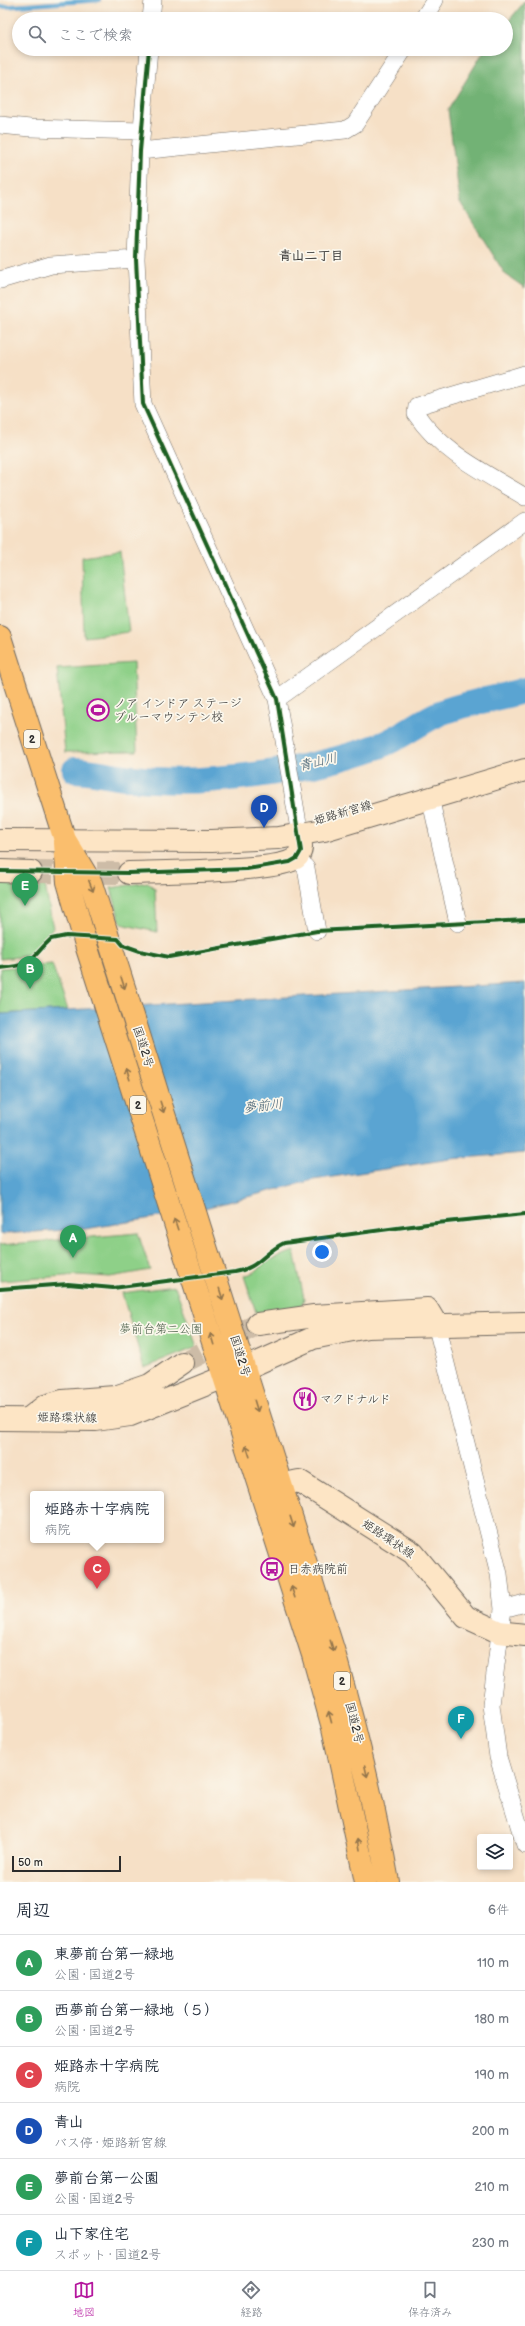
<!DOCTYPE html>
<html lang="ja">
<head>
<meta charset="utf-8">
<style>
	body { margin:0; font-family:"Balsamiq Sans","Klee One",sans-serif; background:#f6f6f7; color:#1f2937 }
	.controls { position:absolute; right:12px; bottom:12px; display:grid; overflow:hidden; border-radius:4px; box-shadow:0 2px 6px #0003 }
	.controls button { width:36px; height:36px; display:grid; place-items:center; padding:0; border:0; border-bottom:1px solid #e0e1e3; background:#fff; color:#1f2937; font:20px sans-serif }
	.scale { position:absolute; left:12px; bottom:10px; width:109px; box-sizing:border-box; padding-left:4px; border:2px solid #2b2b2b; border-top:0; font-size:11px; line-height:14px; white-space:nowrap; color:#2b2b2b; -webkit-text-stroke:3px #fbf7ec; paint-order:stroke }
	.you { position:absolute; left:322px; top:1252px; width:14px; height:14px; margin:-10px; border:3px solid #fff; border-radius:50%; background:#1a73e8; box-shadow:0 0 0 6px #1a73e833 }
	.badge { display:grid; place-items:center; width:26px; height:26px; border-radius:50%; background:#b5179e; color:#fff; font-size:13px; font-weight:700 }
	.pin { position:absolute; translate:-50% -33px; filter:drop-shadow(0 1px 2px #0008) }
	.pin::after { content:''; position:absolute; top:21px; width:14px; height:12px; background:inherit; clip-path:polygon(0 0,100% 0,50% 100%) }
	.popup { position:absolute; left:30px; top:1491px; width:134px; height:52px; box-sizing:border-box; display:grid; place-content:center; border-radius:4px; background:#fff; filter:drop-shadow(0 1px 3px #0005); font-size:13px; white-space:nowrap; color:#747a83 }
	.popup b { font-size:15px; color:#1f2937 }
	.popup::after { content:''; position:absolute; left:50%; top:100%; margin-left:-8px; border:8px solid transparent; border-top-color:#fff }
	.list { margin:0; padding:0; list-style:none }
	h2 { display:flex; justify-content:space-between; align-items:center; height:52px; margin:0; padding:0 16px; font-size:17px }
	h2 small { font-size:13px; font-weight:400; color:#747a83 }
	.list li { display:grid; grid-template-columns:26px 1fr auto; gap:12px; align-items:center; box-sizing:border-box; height:56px; padding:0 16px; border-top:1px solid #e0e1e3 }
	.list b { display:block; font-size:15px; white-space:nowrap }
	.list p { margin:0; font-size:13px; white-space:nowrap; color:#747a83 }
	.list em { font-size:13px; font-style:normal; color:#747a83 }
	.icon { flex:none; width:22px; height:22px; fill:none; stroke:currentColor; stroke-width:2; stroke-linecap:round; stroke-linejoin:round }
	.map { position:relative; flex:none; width:525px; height:1882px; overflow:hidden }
	.search { position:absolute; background:#fff; box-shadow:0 2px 6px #0003; left:12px; right:12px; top:12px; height:44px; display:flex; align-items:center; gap:10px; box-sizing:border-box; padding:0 14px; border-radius:22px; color:#747a83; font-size:15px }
	.sheet { height:388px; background:#fff }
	nav { display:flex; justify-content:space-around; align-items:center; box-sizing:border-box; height:56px; border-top:1px solid #e0e1e3; background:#fff; font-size:11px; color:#747a83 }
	nav a { display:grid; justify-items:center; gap:2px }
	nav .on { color:#b5179e }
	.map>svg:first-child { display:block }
	.green { fill:#8ed088; stroke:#5c7e5a }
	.forest { fill:#72b274; stroke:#4e6e50 }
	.water { fill:#5aa4d2; stroke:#42687e }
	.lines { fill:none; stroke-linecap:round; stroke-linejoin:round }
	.stream { stroke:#5aa4d2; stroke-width:4.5 }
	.river { stroke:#5aa4d2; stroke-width:26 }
	.secondary-tunnel { stroke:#cdbca7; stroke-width:22; stroke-dasharray:22 11; stroke-linecap:butt }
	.street-casing { stroke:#726a61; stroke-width:18 }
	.secondary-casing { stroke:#726a61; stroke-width:24 }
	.highway-casing { stroke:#726a61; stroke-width:24 }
	.street { stroke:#fff; stroke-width:17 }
	.secondary { stroke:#fde5c5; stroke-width:22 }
	.highway { stroke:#fabe6d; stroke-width:22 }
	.cycleway-casing { stroke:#fbf7ec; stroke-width:6 }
	.cycleway { stroke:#1b5e20; stroke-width:4 }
	.oneway { stroke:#92744c }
	.labels { text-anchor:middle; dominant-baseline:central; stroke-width:3.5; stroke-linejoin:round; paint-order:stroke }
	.shield { fill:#fbf7ec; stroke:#696865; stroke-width:1 }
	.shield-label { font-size:11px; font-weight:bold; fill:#2b2b2b }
	.poi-label { font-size:12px; fill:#2b2b2b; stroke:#fbf7ec; text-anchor:start }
	.street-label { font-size:12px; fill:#2b2b2b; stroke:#fbf7ec }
	.park-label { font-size:12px; fill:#495d47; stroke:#fbf7ec }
	.neighbourhood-label { font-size:13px; font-weight:bold; fill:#2b2b2b; stroke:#fbf7ec }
	.water-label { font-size:13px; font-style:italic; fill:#3e5b6e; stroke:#fbf7ec }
</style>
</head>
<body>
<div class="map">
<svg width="525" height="1882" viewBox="0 0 525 1882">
	<rect width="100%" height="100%" fill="#fbf7ec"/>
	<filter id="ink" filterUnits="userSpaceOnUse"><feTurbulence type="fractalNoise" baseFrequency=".025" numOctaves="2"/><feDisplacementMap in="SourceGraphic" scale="8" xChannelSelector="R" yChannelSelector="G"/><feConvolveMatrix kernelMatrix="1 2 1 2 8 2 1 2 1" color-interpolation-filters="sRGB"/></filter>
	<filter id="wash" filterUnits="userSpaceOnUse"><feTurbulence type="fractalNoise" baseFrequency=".012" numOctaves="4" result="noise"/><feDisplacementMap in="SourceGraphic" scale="16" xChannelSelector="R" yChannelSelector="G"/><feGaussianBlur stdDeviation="0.9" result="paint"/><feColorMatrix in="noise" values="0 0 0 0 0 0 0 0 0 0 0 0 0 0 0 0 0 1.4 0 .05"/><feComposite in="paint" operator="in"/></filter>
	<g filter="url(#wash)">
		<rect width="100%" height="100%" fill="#f6e0c6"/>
		<path class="green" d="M 120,552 L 129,632 L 84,637 L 82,557 Z
			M 133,663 L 137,751 L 65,752 L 57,668 Z
			M 0,880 L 45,885 L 53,928 L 28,956 L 0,959 Z
			M 148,882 L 155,889 L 157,932 L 121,924 L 111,888 Z
			M 52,964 L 68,1010 L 0,1014 L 0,968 Z
			M 138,1233 L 150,1270 L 110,1277 L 78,1275 L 0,1281 L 0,1245 Z
			M 294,1251 L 304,1298 L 301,1308 L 257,1315 L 244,1276 L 255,1272 L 267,1261 Z
			M 175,1286 L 197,1347 L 144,1368 L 122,1293 Z"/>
		<path class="forest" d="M 525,1 L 525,288 L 505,274 L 460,202 L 448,110 L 485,49 L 506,49 L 506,24 Z"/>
		<path class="water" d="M 525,983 L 525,1153 L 450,1159 L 313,1180 L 189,1212 L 85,1229 L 0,1234 L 0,1014 Z"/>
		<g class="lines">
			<path class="stream" d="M 0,7 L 99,0"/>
			<path class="river" d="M 75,770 C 95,771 113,776 132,778 C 204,787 311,771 379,746 C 401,738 419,722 440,713 C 468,702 497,699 525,690"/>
		</g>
	</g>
	<g filter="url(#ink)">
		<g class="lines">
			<path class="secondary-tunnel" d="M 31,872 L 129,873
				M 182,1363 L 258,1324"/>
			<g class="street-casing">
				<path id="street" d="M 151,19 L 153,0
					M 423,19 L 435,0
					M 149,49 L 140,151 L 136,259 L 143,404 L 277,699 L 300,835
					M 0,125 L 30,128 L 142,131
					M 140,151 L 345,130 L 355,124 L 404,49
					M 0,280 L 51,265 L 136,259
					M 525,374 L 417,406 L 416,414 C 442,453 486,473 525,497
					M 277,699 L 525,521
					M 430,797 L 458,923
					M 297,858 L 306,868 L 317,931
					M 436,1324 L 499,1574 L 503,1609 L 491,1705 L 498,1757 L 525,1845
					M 503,1609 L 525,1603"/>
			</g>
			<g class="secondary-casing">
				<path id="secondary" d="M 0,840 L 212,841 L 279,838 L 324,830 L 525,770
					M 0,871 L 31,872
					M 129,873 C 156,872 280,872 296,858 C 303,852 301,843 300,835
					M 258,1324 L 314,1316 L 427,1309 L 436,1324
					M 31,1417 L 45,1406 L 62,1401 L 115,1397 L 150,1385 L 182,1363
					M 0,1419 L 96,1420 L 130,1415 L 244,1369 L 313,1338 L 367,1327 L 525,1323
					M 280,1485 L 299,1481 L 413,1553 L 466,1617 L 499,1632 L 525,1635"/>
			</g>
			<g class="highway-casing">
				<path id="highway" d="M 0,637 L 65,840 L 91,883 L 333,1649 C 355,1726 374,1803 388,1882
					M 65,843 L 68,882 L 87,948 L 313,1655 L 333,1728 L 366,1882"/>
			</g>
			<use href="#street" class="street"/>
			<use href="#secondary" class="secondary"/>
			<use href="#highway" class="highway"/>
			<g class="cycleway-casing">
				<path id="cycleway" d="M 0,871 L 129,873 L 247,869 L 290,862 L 297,858 L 301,851 L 277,699 L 143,404 L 136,259 L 140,151 L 149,49
					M 0,968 C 36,965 28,960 51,939 L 66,936 L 118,939 L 123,945 L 140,951 L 169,957 L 317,931 L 525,920
					M 0,1289 L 68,1284 L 113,1288 L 235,1272 C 259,1268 263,1253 284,1243 L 427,1224 L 525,1214"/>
			</g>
			<use href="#cycleway" class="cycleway"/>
		</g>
		<defs><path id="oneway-shaft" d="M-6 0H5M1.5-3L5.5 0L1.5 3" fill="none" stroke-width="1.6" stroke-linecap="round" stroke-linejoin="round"/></defs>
		<g class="oneway">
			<use href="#oneway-shaft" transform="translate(91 886) rotate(68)"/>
			<use href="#oneway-shaft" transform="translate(123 983) rotate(72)"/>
			<use href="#oneway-shaft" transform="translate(128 1074) rotate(-108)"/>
			<use href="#oneway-shaft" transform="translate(162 1107) rotate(72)"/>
			<use href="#oneway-shaft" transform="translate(176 1224) rotate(-108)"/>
			<use href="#oneway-shaft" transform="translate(221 1294) rotate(73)"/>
			<use href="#oneway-shaft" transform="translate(212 1339) rotate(-107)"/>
			<use href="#oneway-shaft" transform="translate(256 1406) rotate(73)"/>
			<use href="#oneway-shaft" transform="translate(248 1451) rotate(-108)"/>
			<use href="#oneway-shaft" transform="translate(292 1522) rotate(72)"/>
			<use href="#oneway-shaft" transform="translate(293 1592) rotate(-108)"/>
			<use href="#oneway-shaft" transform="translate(332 1646) rotate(73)"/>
			<use href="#oneway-shaft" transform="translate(330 1717) rotate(-105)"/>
			<use href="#oneway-shaft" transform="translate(366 1771) rotate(77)"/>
			<use href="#oneway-shaft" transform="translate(359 1844) rotate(-100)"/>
		</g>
	</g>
	<defs>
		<g id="stadium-ring" transform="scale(1.15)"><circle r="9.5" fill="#fbf7ec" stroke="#b5179e" stroke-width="1.5"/><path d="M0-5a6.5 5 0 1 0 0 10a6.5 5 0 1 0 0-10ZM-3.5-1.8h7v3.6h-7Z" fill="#b5179e"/></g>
		<g id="restaurant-ring" transform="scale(1.15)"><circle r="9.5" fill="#fbf7ec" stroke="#b5179e" stroke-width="1.5"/><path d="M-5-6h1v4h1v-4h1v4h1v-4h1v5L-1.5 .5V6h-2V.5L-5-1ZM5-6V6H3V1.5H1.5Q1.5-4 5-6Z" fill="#b5179e"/></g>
		<g id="bus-ring" transform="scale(1.15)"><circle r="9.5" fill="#fbf7ec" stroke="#b5179e" stroke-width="1.5"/><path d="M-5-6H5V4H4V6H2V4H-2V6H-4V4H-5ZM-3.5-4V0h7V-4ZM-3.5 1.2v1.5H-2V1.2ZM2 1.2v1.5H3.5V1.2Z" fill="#b5179e"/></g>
	</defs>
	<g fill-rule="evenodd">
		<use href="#stadium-ring" x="98" y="710"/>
		<use href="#restaurant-ring" x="305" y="1399"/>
		<use href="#bus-ring" x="272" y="1569"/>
	</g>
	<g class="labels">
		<g class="shield">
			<rect x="24" y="730" width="16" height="18" rx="3"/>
			<rect x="130" y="1096" width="16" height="18" rx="3"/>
			<rect x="334" y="1672" width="16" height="18" rx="3"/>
		</g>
		<g class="shield-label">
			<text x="32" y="739">2</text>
			<text x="138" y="1105">2</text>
			<text x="342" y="1681">2</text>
		</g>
		<g class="poi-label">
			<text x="114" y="703">ノア インドア ステージ<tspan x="114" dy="14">ブルーマウンテン校</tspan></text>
			<text x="320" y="1399">マクドナルド</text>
			<text x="288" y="1569">日赤病院前</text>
		</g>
		<g class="street-label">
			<text transform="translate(343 813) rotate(-16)">姫路新宮線</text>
			<text transform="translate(143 1047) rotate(72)">国道2号</text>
			<text transform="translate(240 1356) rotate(73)">国道2号</text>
			<text transform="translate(67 1418) rotate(1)">姫路環状線</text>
			<text transform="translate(388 1539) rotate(34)">姫路環状線</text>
			<text transform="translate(354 1723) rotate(76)">国道2号</text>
		</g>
		<g class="park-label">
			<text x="161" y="1329">夢前台第二公園</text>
		</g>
		<g class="neighbourhood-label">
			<text x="311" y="256">青山二丁目</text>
		</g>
		<g class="water-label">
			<text transform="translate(318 762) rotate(-13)">青山川</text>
			<text transform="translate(263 1106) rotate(-6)">夢前川</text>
		</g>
	</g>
</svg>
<div class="controls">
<button><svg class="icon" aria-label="layers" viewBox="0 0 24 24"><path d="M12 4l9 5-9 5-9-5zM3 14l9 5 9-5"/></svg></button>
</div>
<div class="scale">50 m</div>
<div class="you"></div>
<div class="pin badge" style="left:73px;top:1258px;background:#2e9e5b">A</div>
<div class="pin badge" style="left:30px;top:989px;background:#2e9e5b">B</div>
<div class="pin badge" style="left:97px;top:1589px;background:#e0444e">C</div>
<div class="popup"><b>姫路赤十字病院</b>病院</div>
<div class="pin badge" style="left:264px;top:828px;background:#1a4fb4">D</div>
<div class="pin badge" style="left:25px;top:906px;background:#2e9e5b">E</div>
<div class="pin badge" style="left:461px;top:1739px;background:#0f9aa8">F</div>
<div class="search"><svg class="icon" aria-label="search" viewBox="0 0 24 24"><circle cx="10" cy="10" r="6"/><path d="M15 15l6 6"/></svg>ここで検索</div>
</div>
<section class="sheet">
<h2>周辺<small>6件</small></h2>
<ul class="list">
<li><span class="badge" style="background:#2e9e5b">A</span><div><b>東夢前台第一緑地</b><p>公園 · 国道2号</p></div><em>110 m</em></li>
<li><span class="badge" style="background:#2e9e5b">B</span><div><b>西夢前台第一緑地（５）</b><p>公園 · 国道2号</p></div><em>180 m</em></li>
<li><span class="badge" style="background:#e0444e">C</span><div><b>姫路赤十字病院</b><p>病院</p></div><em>190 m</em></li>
<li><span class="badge" style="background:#1a4fb4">D</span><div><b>青山</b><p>バス停 · 姫路新宮線</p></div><em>200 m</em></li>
<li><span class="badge" style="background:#2e9e5b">E</span><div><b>夢前台第一公園</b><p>公園 · 国道2号</p></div><em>210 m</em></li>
<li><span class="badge" style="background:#0f9aa8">F</span><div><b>山下家住宅</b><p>スポット · 国道2号</p></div><em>230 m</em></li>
</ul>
</section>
<nav>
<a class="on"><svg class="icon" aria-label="map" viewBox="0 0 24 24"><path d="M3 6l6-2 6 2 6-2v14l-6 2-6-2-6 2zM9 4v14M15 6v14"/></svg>地図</a>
<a><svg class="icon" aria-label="directions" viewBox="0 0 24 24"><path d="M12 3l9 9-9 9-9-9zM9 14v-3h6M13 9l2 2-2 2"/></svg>経路</a>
<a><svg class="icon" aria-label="saved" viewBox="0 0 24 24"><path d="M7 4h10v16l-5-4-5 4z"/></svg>保存済み</a>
</nav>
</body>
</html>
